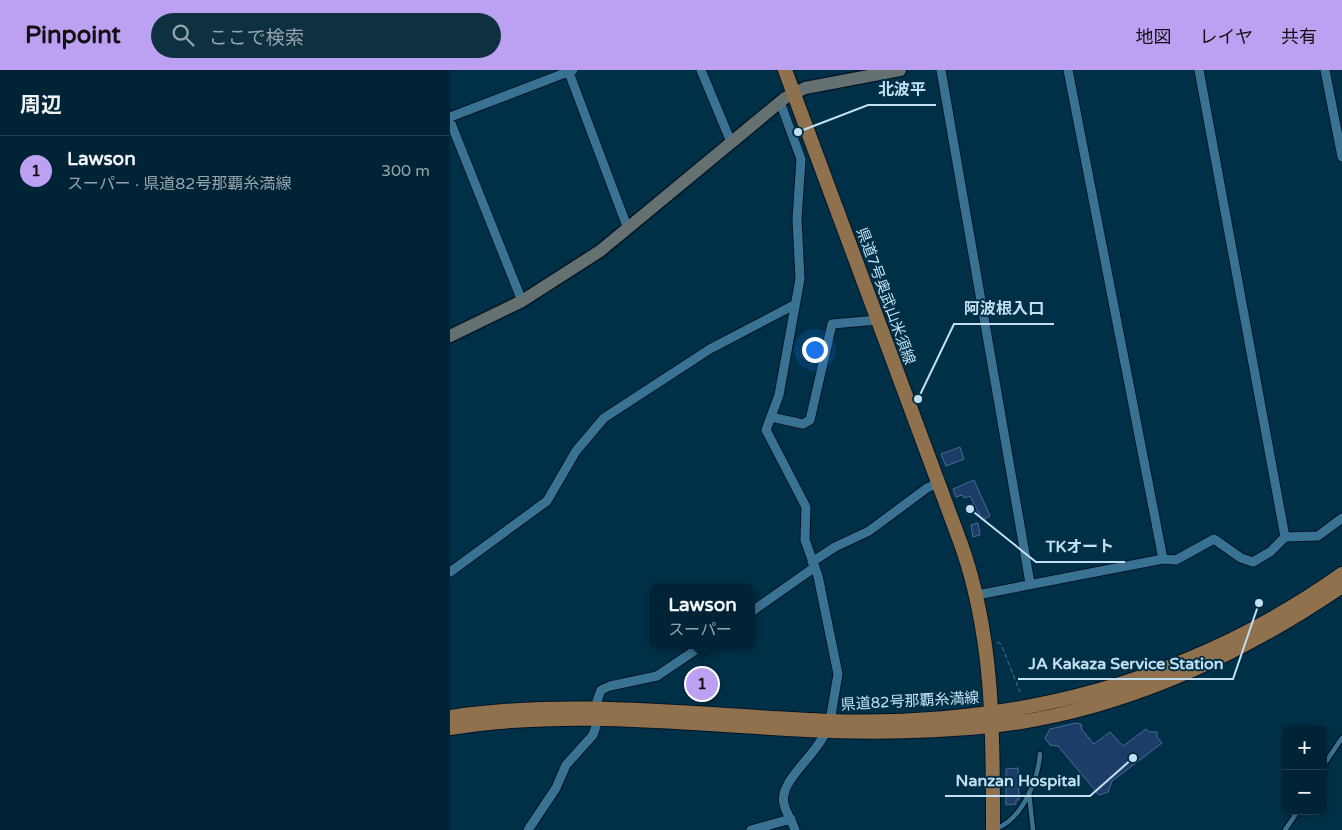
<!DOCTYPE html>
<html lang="ja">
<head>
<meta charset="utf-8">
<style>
	body { margin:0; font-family:"Varela Round","Noto Sans JP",sans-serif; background:#0e3041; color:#f1f3f6 }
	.controls { position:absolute; right:15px; bottom:15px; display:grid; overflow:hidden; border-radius:10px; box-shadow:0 2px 8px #0003 }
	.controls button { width:45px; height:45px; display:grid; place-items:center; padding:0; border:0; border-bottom:1px solid #224150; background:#002435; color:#f1f3f6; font:25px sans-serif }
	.you { position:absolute; left:364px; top:279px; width:18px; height:18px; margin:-12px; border:4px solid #fff; border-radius:50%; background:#1a73e8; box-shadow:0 0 0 8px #1a73e833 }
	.badge { display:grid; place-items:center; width:32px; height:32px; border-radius:50%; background:#bca0f2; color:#111; font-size:16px; font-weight:700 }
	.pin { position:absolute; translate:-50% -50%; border:2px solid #fff; box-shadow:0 1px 5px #0006 }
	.popup { position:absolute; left:200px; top:514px; width:105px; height:65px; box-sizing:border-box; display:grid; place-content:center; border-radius:10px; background:#002435; filter:drop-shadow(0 1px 4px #0005); font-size:16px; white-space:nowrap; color:#95a4ad }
	.popup b { font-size:19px; color:#f1f3f6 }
	.popup::after { content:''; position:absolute; left:50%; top:100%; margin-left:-10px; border:10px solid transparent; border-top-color:#002435 }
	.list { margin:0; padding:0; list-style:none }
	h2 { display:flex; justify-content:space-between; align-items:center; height:65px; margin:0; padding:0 20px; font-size:21px }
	h2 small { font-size:16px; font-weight:400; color:#95a4ad }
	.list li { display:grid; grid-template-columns:32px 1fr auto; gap:15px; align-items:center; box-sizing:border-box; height:70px; padding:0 20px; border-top:1px solid #224150 }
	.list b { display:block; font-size:19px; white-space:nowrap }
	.list p { margin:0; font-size:16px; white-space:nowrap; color:#95a4ad }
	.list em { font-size:16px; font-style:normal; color:#95a4ad }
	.icon { flex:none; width:28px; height:28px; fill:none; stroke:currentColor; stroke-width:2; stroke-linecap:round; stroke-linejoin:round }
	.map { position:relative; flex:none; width:892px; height:760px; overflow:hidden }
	header { display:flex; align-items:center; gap:30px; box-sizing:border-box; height:70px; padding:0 25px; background:#bca0f2; color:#111 }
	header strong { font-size:24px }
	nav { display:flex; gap:28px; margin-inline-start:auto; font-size:18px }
	.search { width:350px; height:45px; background:#0e3041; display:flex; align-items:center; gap:12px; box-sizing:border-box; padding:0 18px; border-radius:28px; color:#95a4ad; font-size:19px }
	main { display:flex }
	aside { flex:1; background:#002435 }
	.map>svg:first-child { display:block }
	.building { fill:#1d3d69; stroke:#4b6b96 }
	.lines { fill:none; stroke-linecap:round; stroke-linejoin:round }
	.lane-casing { stroke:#001626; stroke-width:7 }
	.street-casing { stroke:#001626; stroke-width:11 }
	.secondary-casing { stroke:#001626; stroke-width:15 }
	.primary-casing { stroke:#001626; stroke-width:16 }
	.path { stroke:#4d758a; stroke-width:1; stroke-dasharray:5 2.5; stroke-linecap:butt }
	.lane { stroke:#3a7293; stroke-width:4.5 }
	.street { stroke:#3a7293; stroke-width:9 }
	.secondary { stroke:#657170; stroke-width:12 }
	.primary { stroke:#8f714d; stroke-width:14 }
	.labels { text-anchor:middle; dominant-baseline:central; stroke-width:4; stroke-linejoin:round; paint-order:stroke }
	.street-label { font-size:15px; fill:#c3e0f2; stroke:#003047 }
	.leader { fill:none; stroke:#c3e0f2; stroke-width:2 }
	.callout-dot { fill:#c3e0f2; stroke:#003047; stroke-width:2 }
	.callout-label { font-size:16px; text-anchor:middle; font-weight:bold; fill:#c3e0f2; stroke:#003047; stroke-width:4; stroke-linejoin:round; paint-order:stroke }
</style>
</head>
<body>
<header>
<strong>Pinpoint</strong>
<div class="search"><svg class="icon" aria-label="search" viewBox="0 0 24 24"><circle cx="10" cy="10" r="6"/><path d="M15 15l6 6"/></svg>ここで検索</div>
<nav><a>地図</a><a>レイヤ</a><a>共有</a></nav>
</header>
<main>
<aside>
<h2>周辺<small></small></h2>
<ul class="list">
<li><span class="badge">1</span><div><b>Lawson</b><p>スーパー · 県道82号那覇糸満線</p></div><em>300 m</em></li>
</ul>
</aside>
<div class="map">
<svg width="892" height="760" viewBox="0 0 892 760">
	<rect width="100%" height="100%" fill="#003047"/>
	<path class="building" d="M 510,377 L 514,389 L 496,396 L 491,384 Z
		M 524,410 L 540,446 L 532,450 L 520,426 L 514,428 L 512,425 L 506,427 L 503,419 Z
		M 528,453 L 530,465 L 523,467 L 521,455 Z
		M 241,604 L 263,606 L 262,618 L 239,616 Z
		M 626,653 L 631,654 L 632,660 L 644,674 L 660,662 L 673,676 L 696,659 L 699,662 L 707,662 L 707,667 L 712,673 L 662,711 L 658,722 L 649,725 L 608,676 L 600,675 L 595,668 L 600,659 Z
		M 568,698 L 569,730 L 566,730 L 566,734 L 556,735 L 556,699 Z"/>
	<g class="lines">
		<g class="lane-casing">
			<path id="lane" d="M 873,696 L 892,668
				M 579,723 L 583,760
				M 545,759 C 572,750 588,710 590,684
				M 835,760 L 848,741"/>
		</g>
		<g class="street-casing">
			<path id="street" d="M 118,0 L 178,159
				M 251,0 L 281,72
				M 491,0 L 580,513
				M 618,0 L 713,489
				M 749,0 L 835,467
				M 875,0 L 892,87
				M 330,32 L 351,89 L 347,149 L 350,209 L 329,325 L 316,360 L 356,437 L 355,470 L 368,506 L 388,604 L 380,651
				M 0,47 L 123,0
				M 0,51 L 72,231
				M 321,347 L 353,354 L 360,350 L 382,254 L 428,250
				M 362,492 L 385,477 L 419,461 L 477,418 L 488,413
				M 0,502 L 97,431 L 126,381 L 154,348 L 260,279 L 344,235
				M 527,525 L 713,489 L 726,490 L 764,469 L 791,488 L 803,492 L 820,482 L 835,467 L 868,466 L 892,448
				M 301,542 L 365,497
				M 78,760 L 106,718 L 116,695 L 143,665 L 146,656 L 147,631 L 151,620 L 160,616 L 207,606 L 253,575
				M 301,760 L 341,749
				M 345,760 C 342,751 336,743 334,734 C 328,711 368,684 376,661"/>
		</g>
		<g class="secondary-casing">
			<path id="secondary" d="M 0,266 L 72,231 L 150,181 L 335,28 L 355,18 L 450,0"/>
		</g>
		<g class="primary-casing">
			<path id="primary" d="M 335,0 L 511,474 C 544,567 543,663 543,760
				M 0,647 C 127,628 253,646 380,651 C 565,657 740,612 892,504
				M 0,658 C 118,639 238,654 356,660 C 418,663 481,662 542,656 C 668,642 788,587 892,516"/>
		</g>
		<path class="path" d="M 547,572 L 551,574 L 570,622"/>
		<use href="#lane" class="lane"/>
		<use href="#street" class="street"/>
		<use href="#secondary" class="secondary"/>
		<use href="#primary" class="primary"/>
	</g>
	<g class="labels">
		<g class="street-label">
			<text transform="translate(436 226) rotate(70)">県道7号奥武山米須線</text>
			<text transform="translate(460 631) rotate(-3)">県道82号那覇糸満線</text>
		</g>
	</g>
	<path class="leader" d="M348 62L418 35H486M468 329L504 254H604M520 439L586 492H675M809 533L783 609H568M683 688L640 726H495"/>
	<g class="callout-dot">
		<circle cx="348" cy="62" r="5"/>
		<circle cx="468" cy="329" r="5"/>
		<circle cx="520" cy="439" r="5"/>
		<circle cx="809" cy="533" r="5"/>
		<circle cx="683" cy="688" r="5"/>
	</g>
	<g class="callout-label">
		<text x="452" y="25">北波平</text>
		<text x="554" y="244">阿波根入口</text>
		<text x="630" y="482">TKオート</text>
		<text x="676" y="599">JA Kakaza Service Station</text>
		<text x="568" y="716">Nanzan Hospital</text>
	</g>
</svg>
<div class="controls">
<button>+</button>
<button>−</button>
</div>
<div class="you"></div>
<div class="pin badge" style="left:252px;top:614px">1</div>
<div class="popup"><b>Lawson</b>スーパー</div>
</div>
</main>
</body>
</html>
